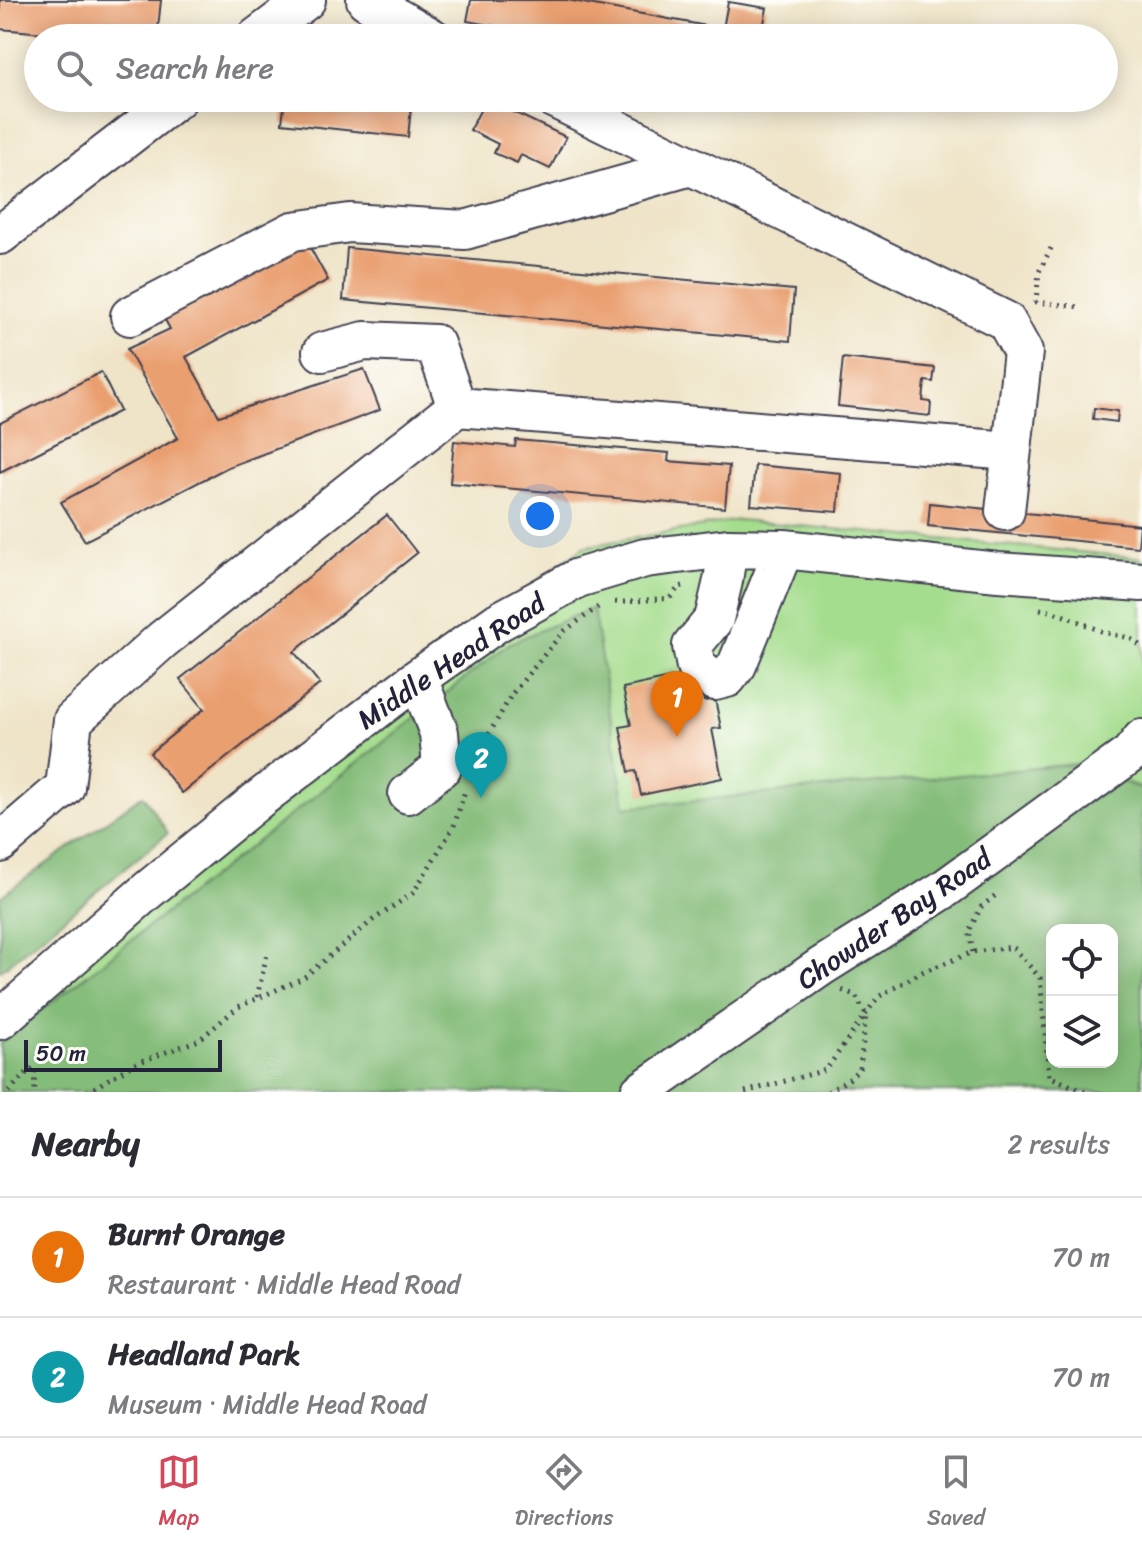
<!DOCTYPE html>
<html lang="en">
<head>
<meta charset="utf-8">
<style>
	body { margin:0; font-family:Sriracha,sans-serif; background:#f7f7f7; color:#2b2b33 }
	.controls { position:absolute; right:24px; bottom:24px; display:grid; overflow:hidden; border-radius:16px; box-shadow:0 4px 20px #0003 }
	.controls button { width:72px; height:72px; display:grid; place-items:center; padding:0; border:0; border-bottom:2px solid #e1e1e2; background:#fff; color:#2b2b33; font:40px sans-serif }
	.scale { position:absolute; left:24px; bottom:20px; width:198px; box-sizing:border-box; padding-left:8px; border:4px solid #22223b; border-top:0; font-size:22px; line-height:28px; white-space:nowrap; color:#22223b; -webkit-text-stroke:6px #fdfcf7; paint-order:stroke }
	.you { position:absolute; left:540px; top:516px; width:28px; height:28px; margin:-20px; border:6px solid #fff; border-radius:50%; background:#1a73e8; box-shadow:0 0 0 12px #1a73e833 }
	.badge { display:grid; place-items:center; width:52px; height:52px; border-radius:50%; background:#d1495b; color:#fff; font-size:26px; font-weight:700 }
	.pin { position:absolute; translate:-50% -66px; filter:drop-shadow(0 2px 4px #0008) }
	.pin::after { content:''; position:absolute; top:42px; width:28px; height:24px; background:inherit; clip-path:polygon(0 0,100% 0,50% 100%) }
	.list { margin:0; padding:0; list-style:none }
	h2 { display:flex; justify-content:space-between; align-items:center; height:104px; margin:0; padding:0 32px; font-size:34px }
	h2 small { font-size:26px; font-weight:400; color:#7c7c81 }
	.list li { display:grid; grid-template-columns:52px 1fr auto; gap:24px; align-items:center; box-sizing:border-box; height:120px; padding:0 32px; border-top:2px solid #e1e1e2 }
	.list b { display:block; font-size:30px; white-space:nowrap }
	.list p { margin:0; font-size:26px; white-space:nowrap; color:#7c7c81 }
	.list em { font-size:26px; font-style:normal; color:#7c7c81 }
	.icon { flex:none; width:44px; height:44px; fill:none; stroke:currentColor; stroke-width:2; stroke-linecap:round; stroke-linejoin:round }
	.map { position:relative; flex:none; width:1142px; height:1092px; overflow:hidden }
	.search { position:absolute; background:#fff; box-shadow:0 4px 20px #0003; left:24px; right:24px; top:24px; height:88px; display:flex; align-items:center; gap:20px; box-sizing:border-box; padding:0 28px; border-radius:44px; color:#7c7c81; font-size:30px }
	.sheet { height:344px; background:#fff }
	nav { display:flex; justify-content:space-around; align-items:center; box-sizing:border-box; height:112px; border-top:2px solid #e1e1e2; background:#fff; font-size:22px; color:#7c7c81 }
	nav a { display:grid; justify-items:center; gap:4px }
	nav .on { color:#d1495b }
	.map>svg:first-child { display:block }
	.green { fill:#a5dd8e; stroke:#648064; stroke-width:2 }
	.forest { fill:#84bc79; stroke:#536f5a; stroke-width:2; fill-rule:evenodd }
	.building { fill:#ea9f6f }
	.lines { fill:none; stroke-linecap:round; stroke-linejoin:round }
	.minor-casing { stroke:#413f50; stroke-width:42 }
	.path { stroke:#413f50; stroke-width:5; stroke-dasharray:2 6; stroke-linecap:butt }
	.minor { stroke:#fff; stroke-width:38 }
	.labels { text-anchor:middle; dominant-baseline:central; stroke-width:6; stroke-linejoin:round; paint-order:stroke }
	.street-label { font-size:28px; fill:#22223b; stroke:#fdfcf7 }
</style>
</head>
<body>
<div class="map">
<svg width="1142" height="1092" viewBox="0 0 1142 1092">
	<rect width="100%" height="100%" fill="#fdfcf7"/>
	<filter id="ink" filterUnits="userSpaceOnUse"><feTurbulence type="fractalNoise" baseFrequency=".0125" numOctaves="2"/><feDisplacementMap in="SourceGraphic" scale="16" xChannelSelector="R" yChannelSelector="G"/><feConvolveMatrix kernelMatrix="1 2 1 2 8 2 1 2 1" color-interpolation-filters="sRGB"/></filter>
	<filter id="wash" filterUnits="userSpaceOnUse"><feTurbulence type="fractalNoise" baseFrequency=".006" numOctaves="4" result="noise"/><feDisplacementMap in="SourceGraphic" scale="32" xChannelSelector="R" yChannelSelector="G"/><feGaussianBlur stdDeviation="1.8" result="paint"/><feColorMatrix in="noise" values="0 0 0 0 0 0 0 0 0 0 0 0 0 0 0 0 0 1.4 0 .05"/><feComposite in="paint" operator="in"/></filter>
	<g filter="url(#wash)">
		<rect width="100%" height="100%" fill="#efe4c8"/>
		<path class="green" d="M 738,520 L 1142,558 L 1142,789 L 1077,764 L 0,1092 L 0,1019 L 177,846 L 583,547 Z"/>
		<path class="forest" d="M 593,608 L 625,807 L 1077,764 L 1142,789 L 1142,1092 L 0,1092 L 0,1043 L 510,643 ZM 1052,930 L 1112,930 L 1112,1062 L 1052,1062 Z
			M 143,795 L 168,833 L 0,971 L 0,897 Z"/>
		<g id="blocks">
			<path class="building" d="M 0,0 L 161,0 L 157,38 L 100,38 L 0,29 Z
				M 471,0 L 567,0 L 723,29 L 728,2 L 767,8 L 761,38 L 559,38 L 467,21 Z
				M 285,98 L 412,98 L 408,137 L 282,123 Z
				M 486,99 L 566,137 L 550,169 L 521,155 L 517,163 L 494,153 L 498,144 L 470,130 Z
				M 307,242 L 328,280 L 186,357 L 219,416 L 364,369 L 380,410 L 228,467 L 85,541 L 61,502 L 178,438 L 127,349 L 170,329 L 164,318 Z
				M 347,248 L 794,290 L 790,341 L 343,300 Z
				M 843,358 L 935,368 L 933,382 L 925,381 L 923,401 L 931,402 L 930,416 L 838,406 Z
				M 101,372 L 120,411 L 0,472 L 0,423 Z
				M 1094,408 L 1118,411 L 1117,422 L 1093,419 Z
				M 516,440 L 669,453 L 668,461 L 729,466 L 725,508 L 450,483 L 454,441 L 515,447 Z
				M 755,465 L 841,473 L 838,512 L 751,505 Z
				M 930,503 L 1140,525 L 1138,547 L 928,526 Z
				M 387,515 L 417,553 L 294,652 L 320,684 L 182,793 L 150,753 L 204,709 L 180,679 Z
				M 698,672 L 704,701 L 715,699 L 721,728 L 712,729 L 722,778 L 641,795 L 636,771 L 629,772 L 620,727 L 631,725 L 623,688 Z"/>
		</g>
	</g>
	<g filter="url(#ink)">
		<use href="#blocks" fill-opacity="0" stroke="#413f50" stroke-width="2"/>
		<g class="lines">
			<g class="minor-casing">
				<path id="minor" d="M 366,0 L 432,38
					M 256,38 L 306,0
					M 553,98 L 1006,321 L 1023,352 L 1005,511
					M 0,235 L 178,98
					M 130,316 L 293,231 L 350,223 L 465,230 L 691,166
					M 322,352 L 365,341 L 435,344 L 457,407
					M 728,548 L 723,581 L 714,619 L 692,646 L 696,667 L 715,681 L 727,678 L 737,665 L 784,549
					M 408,794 L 442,767 L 439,733 L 418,678
					M 0,843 L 65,787 L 73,720 L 162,640 L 457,407 L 1011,451
					M 0,1020 L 147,891 L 258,800 L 418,678 L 498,622 L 578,578 L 645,558 L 728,548 L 784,549 L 998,572 L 1142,582
					M 640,1092 L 822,966 L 943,890 L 1130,754 L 1142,739"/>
			</g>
			<path class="path" d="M 1051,248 L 1039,272 L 1036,302 L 1080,307
				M 615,602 C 633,603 650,598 669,599 L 679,587 L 683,586
				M 1040,609 C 1062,613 1081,623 1101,631 C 1116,637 1131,634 1142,648
				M 473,762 L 512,694 L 563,632 L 598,607
				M 973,952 L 969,931 L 981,907 L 997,894
				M 257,997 L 267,954
				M 9,1092 L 22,1077 L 34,1067 L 35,1092
				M 87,1092 L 134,1064 L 199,1040 L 238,1007 L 303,978 L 373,920 L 413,893 L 454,826 L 465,791
				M 745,1092 L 826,1070 L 878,997 L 922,972 L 973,952 L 1013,947 L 1040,978 L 1049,1076 L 1085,1092
				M 828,1092 L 849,1079 L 860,1068 L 866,1015 L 855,995 L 841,990"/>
			<use href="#minor" class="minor"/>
		</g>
	</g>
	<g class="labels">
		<g class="street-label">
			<text transform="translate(451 661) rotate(-34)">Middle Head Road</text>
			<text transform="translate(894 919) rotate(-34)">Chowder Bay Road</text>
		</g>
	</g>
</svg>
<div class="controls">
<button><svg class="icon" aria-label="locate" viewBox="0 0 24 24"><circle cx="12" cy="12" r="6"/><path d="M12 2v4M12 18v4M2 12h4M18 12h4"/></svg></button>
<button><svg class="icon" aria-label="layers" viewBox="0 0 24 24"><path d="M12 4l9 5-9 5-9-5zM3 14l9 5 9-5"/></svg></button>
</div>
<div class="scale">50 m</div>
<div class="you"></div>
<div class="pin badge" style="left:677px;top:737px;background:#e8710a">1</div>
<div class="pin badge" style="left:481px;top:798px;background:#0f9aa8">2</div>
<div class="search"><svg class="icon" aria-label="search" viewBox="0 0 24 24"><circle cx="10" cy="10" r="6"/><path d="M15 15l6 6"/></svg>Search here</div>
</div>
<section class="sheet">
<h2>Nearby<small>2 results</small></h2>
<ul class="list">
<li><span class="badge" style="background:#e8710a">1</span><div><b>Burnt Orange</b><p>Restaurant · Middle Head Road</p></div><em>70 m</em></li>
<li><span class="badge" style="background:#0f9aa8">2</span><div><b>Headland Park</b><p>Museum · Middle Head Road</p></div><em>70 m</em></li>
</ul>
</section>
<nav>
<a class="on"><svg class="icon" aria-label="map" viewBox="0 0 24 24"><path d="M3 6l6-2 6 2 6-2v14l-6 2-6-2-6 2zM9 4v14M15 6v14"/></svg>Map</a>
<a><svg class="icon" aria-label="directions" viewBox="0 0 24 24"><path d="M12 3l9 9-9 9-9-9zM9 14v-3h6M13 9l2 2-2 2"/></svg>Directions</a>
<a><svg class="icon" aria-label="saved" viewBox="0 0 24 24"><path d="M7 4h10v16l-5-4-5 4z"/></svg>Saved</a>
</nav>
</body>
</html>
